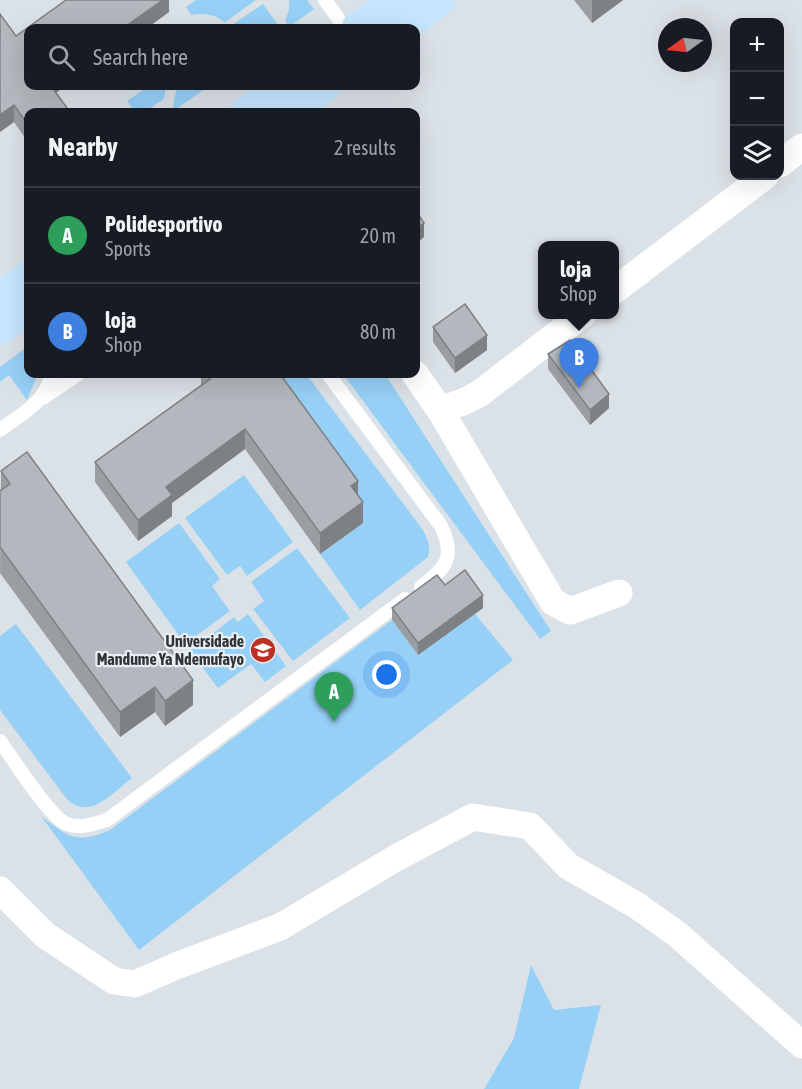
<!DOCTYPE html>
<html lang="en">
<head>
<meta charset="utf-8">
<style>
	body { margin:0; font-family:"Asap Condensed",sans-serif; background:#242831; color:#f1f3f6 }
	.controls { position:absolute; right:18px; top:18px; display:grid; overflow:hidden; border-radius:12px; box-shadow:0 6px 24px #0002 }
	.controls button { width:54px; height:54px; display:grid; place-items:center; padding:0; border:0; border-bottom:2px solid #363941; background:#171b24; color:#f1f3f6; font:30px sans-serif }
	.compass { position:absolute; left:658px; top:18px; width:54px; height:54px; border-radius:50%; background:#171b24; box-shadow:0 6px 24px #0002; rotate:255deg }
	.you { position:absolute; left:387px; top:675px; width:21px; height:21px; margin:-15px; border:4px solid #fff; border-radius:50%; background:#1a73e8; box-shadow:0 0 0 9px #1a73e833 }
	.badge { display:grid; place-items:center; width:39px; height:39px; border-radius:50%; background:#da9b98; color:#fff; font-size:20px; font-weight:700 }
	.pin { position:absolute; translate:-50% -50px; filter:drop-shadow(0 2px 3px #0008) }
	.pin::after { content:''; position:absolute; top:32px; width:21px; height:18px; background:inherit; clip-path:polygon(0 0,100% 0,50% 100%) }
	.popup { position:absolute; left:538px; top:241px; width:81px; height:78px; box-sizing:border-box; display:grid; place-content:center; border-radius:12px; background:#171b24; filter:drop-shadow(0 2px 4px #0005); font-size:20px; white-space:nowrap; color:#9ea1a6 }
	.popup b { font-size:22px; color:#f1f3f6 }
	.popup::after { content:''; position:absolute; left:50%; top:100%; margin-left:-12px; border:12px solid transparent; border-top-color:#171b24 }
	.list { margin:0; padding:0; list-style:none }
	h2 { display:flex; justify-content:space-between; align-items:center; height:78px; margin:0; padding:0 24px; font-size:26px }
	h2 small { font-size:20px; font-weight:400; color:#9ea1a6 }
	.list li { display:grid; grid-template-columns:39px 1fr auto; gap:18px; align-items:center; box-sizing:border-box; height:96px; padding:0 24px; border-top:2px solid #363941 }
	.list b { display:block; font-size:22px; white-space:nowrap }
	.list p { margin:0; font-size:20px; white-space:nowrap; color:#9ea1a6 }
	.list em { font-size:20px; font-style:normal; color:#9ea1a6 }
	.icon { flex:none; width:33px; height:33px; fill:none; stroke:currentColor; stroke-width:2; stroke-linecap:round; stroke-linejoin:round }
	.map { position:relative; flex:none; width:802px; height:1089px; overflow:hidden }
	.search { position:absolute; background:#171b24; box-shadow:0 6px 24px #0002; left:24px; top:24px; width:396px; height:66px; display:flex; align-items:center; gap:15px; box-sizing:border-box; padding:0 21px; border-radius:12px; color:#9ea1a6; font-size:22px }
	.panel { position:absolute; background:#171b24; box-shadow:0 6px 24px #0002; left:24px; top:108px; width:396px; height:270px; border-radius:12px }
	.map>svg:first-child { display:block }
	.green { fill:#97d0f7 }
	.lines { fill:none; stroke-linecap:round; stroke-linejoin:round }
	.lane { stroke:#fff; stroke-width:14 }
	.street { stroke:#fff; stroke-width:27 }
	.primary { stroke:#c5e6fe; stroke-width:33 }
	.wall { fill:#999ea3 }
	.shaded-wall { fill:#7d8184 }
	.building { fill:#b2b8bd; stroke:#7d8184; stroke-width:1.5 }
	.labels { text-anchor:middle; dominant-baseline:central; stroke-width:4.5; stroke-linejoin:round; paint-order:stroke }
	.poi-label { font-size:16px; font-weight:bold; fill:#323537; stroke:#e8eff4; text-anchor:end }
</style>
</head>
<body>
<div class="map">
<svg width="802" height="1089" viewBox="0 0 802 1089">
	<rect width="100%" height="100%" fill="#dbe2e7"/>
	<path class="green" d="M 196,0 L 256,0 L 225,22 C 213,14 205,13 191,15 L 186,7 Z
		M 289,0 L 307,0 L 314,9 L 289,27 L 285,21 L 289,10 Z
		M 263,4 L 280,28 L 229,28 L 229,27 Z
		M 149,86 L 166,86 L 164,99 L 144,112 L 135,112 L 127,101 Z
		M 177,86 L 209,86 L 172,112 Z
		M 28,346 L 28,374 L 38,374 L 27,400 L 9,375 L 0,382 L 0,367 Z
		M 265,374 L 306,374 L 423,530 C 428,540 431,546 428,557 L 360,610 L 320,554 L 363,523 Z
		M 343,374 L 385,374 L 551,631 L 540,639 Z
		M 244,475 L 293,542 L 247,576 L 240,566 L 227,575 L 185,518 Z
		M 179,523 L 220,579 L 212,586 L 230,611 L 185,644 L 126,562 Z
		M 297,548 L 350,618 L 293,661 L 253,609 L 264,601 L 251,582 Z
		M 248,614 L 286,666 L 265,682 L 251,664 L 218,688 L 190,651 L 234,617 L 238,622 Z
		M 475,614 L 513,660 L 139,950 L 41,816 C 68,836 75,845 110,830 L 392,620 L 418,655 Z
		M 16,624 L 132,778 C 112,793 89,822 66,798 L 0,710 L 0,636 Z
		M 531,965 L 554,1010 L 601,1005 L 579,1089 L 484,1089 L 514,1038 Z"/>
	<g class="lines">
		<path class="lane" d="M 325,0 L 345,28
			M 328,374 L 441,526 C 456,557 446,568 421,587
			M 43,398 L 78,374
			M 0,430 C 24,412 44,404 52,374
			M 0,741 C 13,759 50,818 67,824 C 80,829 94,824 107,820 L 405,599"/>
		<path class="street" d="M 780,164 L 802,147
			M 615,290 L 765,176
			M 415,374 L 440,410 L 553,602 L 570,611 L 619,593
			M 440,410 L 463,402 L 479,394 L 583,314
			M 0,890 L 45,935 L 114,981 L 135,984 L 176,966 L 280,927 L 396,858 L 473,817 L 530,826 L 568,866 L 636,905 L 677,934 L 802,1045"/>
		<path class="primary" d="M 358,28 L 396,0
			M 401,28 L 439,0
			M 247,112 L 283,86
			M 288,112 L 324,86
			M 0,299 L 28,278
			M 0,328 L 28,307"/>
	</g>
	<path class="wall" d="M 66,0 L 169,0 L 169,12 L 147,28 L 28,28 L 28,86 L 66,86 L 56,93 L 70,112 L 28,112 L 28,142 L 14,122 L 0,132 L 0,14 L 16,36 Z
		M 574,0 L 623,0 L 592,23 Z
		M 433,327 L 487,350 L 455,373 L 433,342 Z
		M 548,354 L 609,408 L 590,425 L 548,369 Z
		M 201,374 L 280,374 L 358,495 L 363,523 L 320,554 L 245,449 L 172,503 L 172,516 L 138,541 L 95,482 L 95,462 L 201,385 Z
		M 1,471 L 193,705 L 165,726 L 155,712 L 120,737 L 0,573 Z
		M 445,585 L 483,608 L 418,655 L 392,620 L 392,608 Z"/>
	<path class="shaded-wall" d="M 163,0 L 169,0 L 169,12 L 147,28 L 123,28 Z
		M 592,0 L 623,0 L 592,23 Z
		M 48,86 L 66,86 L 48,98 Z
		M 14,105 L 14,122 L 0,132 L 0,115 Z
		M 424,223 L 424,237 L 416,244 L 416,229 Z
		M 487,335 L 487,350 L 455,373 L 455,358 Z
		M 609,394 L 609,408 L 590,425 L 590,410 Z
		M 245,429 L 245,449 L 172,503 L 172,516 L 138,541 L 138,520 L 166,487 Z
		M 358,481 L 358,501 L 351,486 Z
		M 363,502 L 363,523 L 320,554 L 320,533 Z
		M 483,595 L 483,608 L 418,655 L 418,643 Z
		M 193,680 L 193,705 L 165,726 L 165,701 Z
		M 155,687 L 155,712 L 120,737 L 120,712 Z"/>
	<path class="building" d="M 66,0 L 163,0 L 123,28 L 28,28 L 28,86 L 51,86 L 70,112 L 28,112 L 28,125 L 14,105 L 0,115 L 0,14 L 16,36 Z
		M 416,211 L 424,223 L 416,229 Z
		M 465,304 L 487,335 L 455,358 L 433,327 Z
		M 570,340 L 609,394 L 590,410 L 548,354 Z
		M 206,374 L 280,374 L 358,481 L 351,486 L 363,502 L 320,533 L 245,429 L 166,487 L 172,495 L 138,520 L 95,462 L 210,379 Z
		M 27,452 L 193,680 L 165,701 L 155,687 L 120,712 L 0,547 L 0,491 L 10,484 L 1,471 Z
		M 465,570 L 483,595 L 418,643 L 392,608 L 437,575 L 445,585 Z"/>
	<defs>
		<g id="university-disc" transform="scale(1.35)"><circle r="9.5" fill="#bd3024" stroke="#e8eff4"/><path d="M0-5L7-2L0 1L-7-2ZM-4 1L0 2.5L4 1V4Q0 6-4 4Z" fill="#fff"/></g>
	</defs>
	<g fill-rule="evenodd">
		<use href="#university-disc" x="263" y="650"/>
	</g>
	<g class="labels">
		<g class="poi-label">
			<text x="244" y="641">Universidade<tspan x="244" dy="18">Mandume Ya Ndemufayo</tspan></text>
		</g>
	</g>
</svg>
<div class="controls">
<button>+</button>
<button>−</button>
<button><svg class="icon" aria-label="layers" viewBox="0 0 24 24"><path d="M12 4l9 5-9 5-9-5zM3 14l9 5 9-5"/></svg></button>
</div>
<svg class="compass" viewBox="-18 -18 36 36"><path d="M0-13l5 13h-10z" fill="#e53935"/><path d="M0 13l5-13h-10z" fill="#9ea1a6"/></svg>
<div class="you"></div>
<div class="pin badge" style="left:334px;top:722px;background:#2e9e5b">A</div>
<div class="pin badge" style="left:579px;top:388px;background:#3f7fe0">B</div>
<div class="popup"><b>loja</b>Shop</div>
<div class="search"><svg class="icon" aria-label="search" viewBox="0 0 24 24"><circle cx="10" cy="10" r="6"/><path d="M15 15l6 6"/></svg>Search here</div>
<section class="panel">
<h2>Nearby<small>2 results</small></h2>
<ul class="list">
<li><span class="badge" style="background:#2e9e5b">A</span><div><b>Polidesportivo</b><p>Sports</p></div><em>20 m</em></li>
<li><span class="badge" style="background:#3f7fe0">B</span><div><b>loja</b><p>Shop</p></div><em>80 m</em></li>
</ul>
</section>
</div>
</body>
</html>
